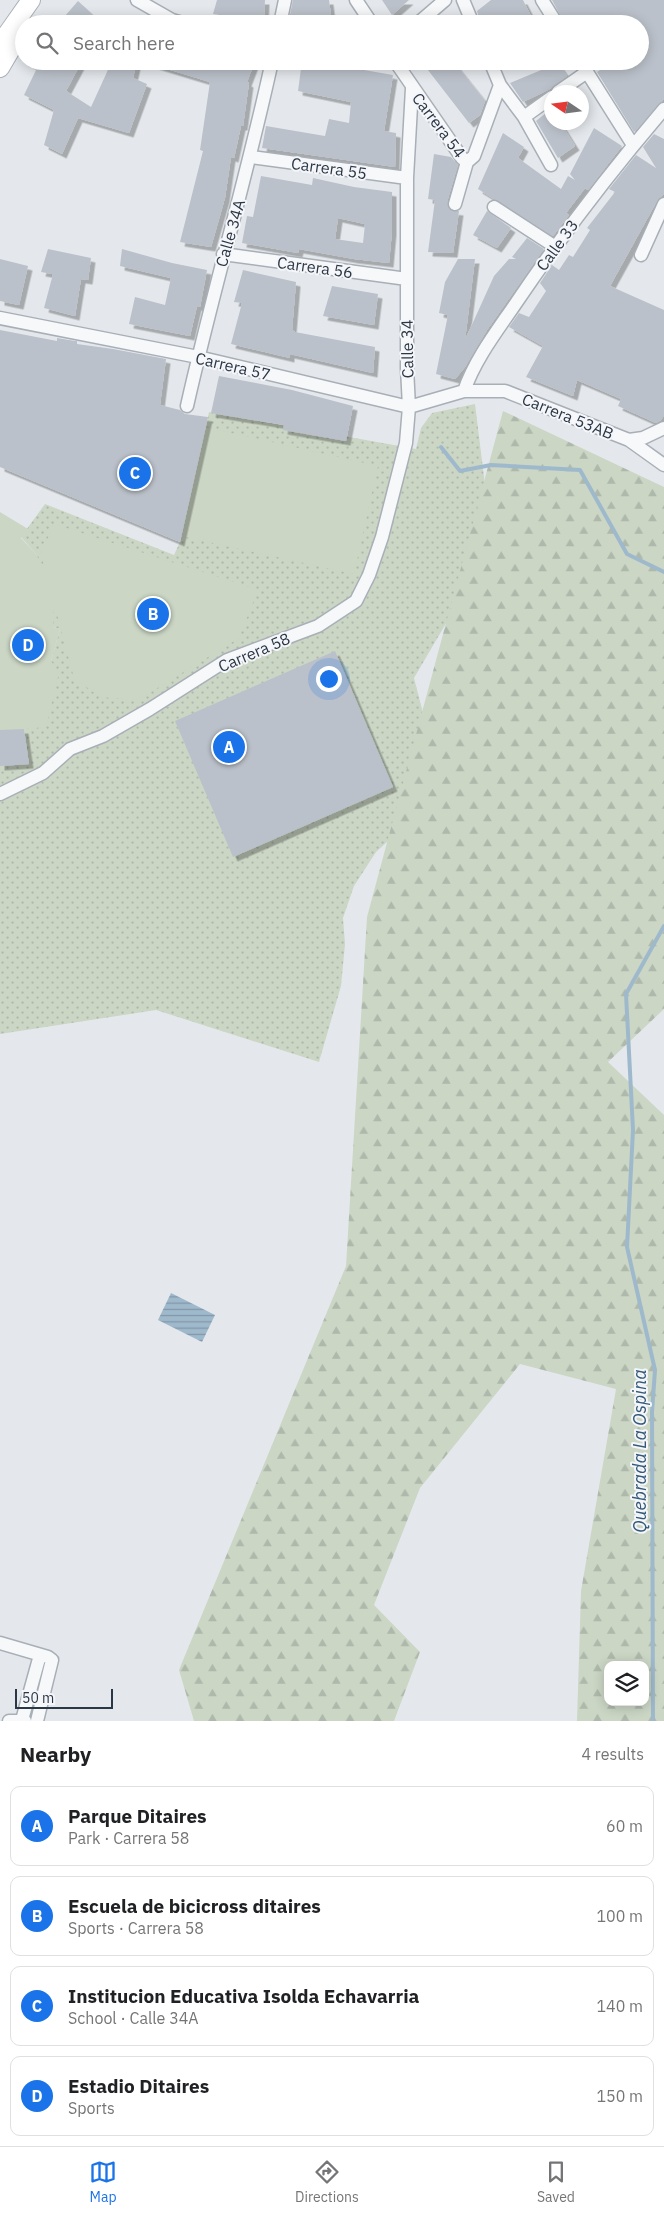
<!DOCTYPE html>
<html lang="en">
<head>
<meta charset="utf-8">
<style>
	body { margin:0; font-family:"IBM Plex Sans",sans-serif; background:#f6f6f6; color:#202124 }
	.controls { position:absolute; right:15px; bottom:15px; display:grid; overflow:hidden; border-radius:10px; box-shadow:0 2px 12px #0003 }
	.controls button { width:45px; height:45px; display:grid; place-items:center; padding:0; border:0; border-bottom:1px solid #e0e0e0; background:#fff; color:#202124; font:25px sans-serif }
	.compass { position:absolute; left:544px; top:85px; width:45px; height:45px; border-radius:50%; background:#fff; box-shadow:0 2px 12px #0003; rotate:283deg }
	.scale { position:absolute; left:15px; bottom:12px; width:98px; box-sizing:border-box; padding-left:5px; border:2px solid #2b3745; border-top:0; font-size:14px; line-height:18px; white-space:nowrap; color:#2b3745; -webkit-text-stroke:4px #f4f6f9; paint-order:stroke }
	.you { position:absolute; left:328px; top:678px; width:18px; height:18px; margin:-12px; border:4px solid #fff; border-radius:50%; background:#1a73e8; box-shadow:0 0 0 8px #1a73e833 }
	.badge { display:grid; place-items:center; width:32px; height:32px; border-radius:50%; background:#1a73e8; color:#fff; font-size:16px; font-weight:700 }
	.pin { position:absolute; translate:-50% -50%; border:2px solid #fff; box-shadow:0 1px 5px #0006 }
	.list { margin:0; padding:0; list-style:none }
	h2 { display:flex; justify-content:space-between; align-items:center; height:65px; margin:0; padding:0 20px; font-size:21px }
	h2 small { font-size:16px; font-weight:400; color:#757577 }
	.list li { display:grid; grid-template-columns:32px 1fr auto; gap:15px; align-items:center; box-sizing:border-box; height:80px; margin:0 10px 10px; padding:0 10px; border:1px solid #e0e0e0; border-radius:10px }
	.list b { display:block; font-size:19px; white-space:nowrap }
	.list p { margin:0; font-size:16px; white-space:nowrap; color:#757577 }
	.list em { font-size:16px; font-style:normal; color:#757577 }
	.icon { flex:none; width:28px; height:28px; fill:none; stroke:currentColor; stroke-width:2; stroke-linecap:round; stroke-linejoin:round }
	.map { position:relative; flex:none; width:664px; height:1721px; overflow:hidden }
	.search { position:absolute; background:#fff; box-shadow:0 2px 12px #0003; left:15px; right:15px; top:15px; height:55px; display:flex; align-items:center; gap:12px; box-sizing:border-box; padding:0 18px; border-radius:28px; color:#757577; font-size:19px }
	.sheet { height:425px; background:#fff }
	nav { display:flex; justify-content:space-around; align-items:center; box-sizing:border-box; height:70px; border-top:1px solid #e0e0e0; background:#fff; font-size:14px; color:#757577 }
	nav a { display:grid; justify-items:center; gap:2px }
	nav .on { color:#1a73e8 }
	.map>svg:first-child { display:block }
	.green { fill:url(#green-dots) }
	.forest { fill:url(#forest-firs); fill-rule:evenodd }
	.pitch { fill:#cbd6c5 }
	.water { fill:url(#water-rules) }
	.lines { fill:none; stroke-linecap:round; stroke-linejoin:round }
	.stream { stroke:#9fb9cc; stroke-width:4 }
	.building { fill:#bbc1ca; fill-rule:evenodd; filter:url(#shadow) }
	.minor-casing { stroke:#a9afb7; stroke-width:15 }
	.secondary-casing { stroke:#a9afb7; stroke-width:20 }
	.minor { stroke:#f7f8fa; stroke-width:12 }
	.secondary { stroke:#fff; stroke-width:18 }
	.labels { text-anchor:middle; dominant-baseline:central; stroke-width:4; stroke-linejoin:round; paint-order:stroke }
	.street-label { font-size:16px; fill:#2b3745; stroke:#f4f6f9 }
	.water-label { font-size:18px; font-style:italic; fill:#34597a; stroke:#f4f6f9 }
</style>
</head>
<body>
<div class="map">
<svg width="664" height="1721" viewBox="0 0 664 1721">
	<defs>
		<pattern id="green-dots" width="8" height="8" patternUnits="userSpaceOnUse" patternTransform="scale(1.25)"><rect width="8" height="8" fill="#cbd6c5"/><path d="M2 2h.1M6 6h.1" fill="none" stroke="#aeb8ab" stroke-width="1.8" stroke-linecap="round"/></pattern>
		<pattern id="forest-firs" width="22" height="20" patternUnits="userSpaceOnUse" patternTransform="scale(1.25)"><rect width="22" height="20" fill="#cbd6c5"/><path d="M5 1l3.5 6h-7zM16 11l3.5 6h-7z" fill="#aeb8ab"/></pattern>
		<pattern id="water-rules" width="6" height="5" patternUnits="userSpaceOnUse" patternTransform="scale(1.25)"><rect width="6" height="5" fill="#9fb9cc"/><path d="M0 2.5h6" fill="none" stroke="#8297a7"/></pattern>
		<filter id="shadow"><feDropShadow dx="4.5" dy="4.5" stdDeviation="0" flood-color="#0004"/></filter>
	</defs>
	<rect width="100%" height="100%" fill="#e4e8ec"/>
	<path class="green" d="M 475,404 L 485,485 L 472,579 L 414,678 L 445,798 L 411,820 L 376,852 L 354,886 L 343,918 L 345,944 L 341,986 L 319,1062 L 156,1010 L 0,1034 L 0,766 L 29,764 L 24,729 L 51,661 L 60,629 L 53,627 L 53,601 L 36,554 L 21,537 L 45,504 L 174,555 L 180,542 L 209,412 L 416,449 L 421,428 L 432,413 Z"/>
	<path class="forest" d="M 503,411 L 664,487 L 664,1009 L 608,1062 L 664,1115 L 664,1721 L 577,1721 L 581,1591 L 616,1389 L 520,1364 L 420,1488 L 374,1605 L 420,1652 L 394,1721 L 194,1721 L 179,1670 L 346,1266 L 367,917 ZM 608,1665 L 645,1665 L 645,1702 L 608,1702 Z"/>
	<path class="pitch" d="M 205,427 L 378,466 L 354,574 L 181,536 Z
		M 0,512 L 28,529 L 21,538 L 36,554 L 45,571 L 41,553 L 54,524 L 258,590 L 239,638 L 138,700 L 100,697 L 74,678 L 54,603 L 53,627 L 60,629 L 51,661 L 59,673 L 46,727 L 24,729 L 29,764 L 0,766 Z"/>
	<path class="water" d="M 171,1293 L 215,1315 L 202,1342 L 158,1320 Z"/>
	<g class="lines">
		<path class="stream" d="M 441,447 L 460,471 L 491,465 L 580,470 L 627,554 L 664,572
			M 653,1721 L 652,1412 L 655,1370 L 627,1247 L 633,1130 L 626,994 L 664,926"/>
	</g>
	<path class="building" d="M 217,0 L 265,0 L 264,21 L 213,14 Z
		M 293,0 L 329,0 L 332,24 L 288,24 Z
		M 382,0 L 409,0 L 392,15 Z
		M 491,0 L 523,0 L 531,16 L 518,24 L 481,24 L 477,11 Z
		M 552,0 L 664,0 L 664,99 L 634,132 L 597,72 L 600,70 L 595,61 L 640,61 L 640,24 L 565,24 Z
		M 78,1 L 103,24 L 58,24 Z
		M 24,61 L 82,61 L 66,91 L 91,107 L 112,61 L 137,61 L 133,78 L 147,84 L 129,133 L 78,118 L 62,154 L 44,145 L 54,110 L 24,95 L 37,68 Z
		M 151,61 L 255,61 L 247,82 L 249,83 L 243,126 L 241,126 L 234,158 L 231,157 L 225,198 L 211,247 L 180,242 L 203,151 L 200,150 L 210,82 L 151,64 Z
		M 302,61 L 341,61 L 341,66 L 393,75 L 384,131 L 396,133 L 395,167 L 262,148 L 266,126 L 325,136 L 329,119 L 349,123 L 351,102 L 298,91 Z
		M 421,61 L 453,61 L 485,101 L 480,115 L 469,123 Z
		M 558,63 L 567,76 L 550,89 L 523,102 L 510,83 Z
		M 552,108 L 552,122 L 560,122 L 575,146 L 558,158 L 536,121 Z
		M 594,128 L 622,146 L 588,190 L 585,188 L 566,213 L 569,215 L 553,236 L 478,189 L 503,133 L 524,147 L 518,158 L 561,189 L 568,176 L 575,180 L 570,174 Z
		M 654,134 L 664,139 L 664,194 L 657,201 L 610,286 L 664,310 L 664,415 L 661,420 L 656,423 L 618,406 L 621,399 L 577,380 L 573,396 L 526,377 L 543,346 L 509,327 L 519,313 L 529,317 L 546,291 L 540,283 L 552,265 L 559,270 L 569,255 L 573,257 L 590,230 L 587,228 L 615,192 L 609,189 L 636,155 L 656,168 L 643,147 Z
		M 434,154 L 451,157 L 458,165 L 447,202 L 450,210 L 459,211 L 453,253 L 428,252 L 435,200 L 428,199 Z
		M 261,176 L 312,185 L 313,178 L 354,187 L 392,192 L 392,231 L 389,263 L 354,259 L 299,249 L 298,253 L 242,243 L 247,216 L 253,217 ZM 338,218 L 365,224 L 363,243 L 335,239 Z
		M 487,211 L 511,228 L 497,248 L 473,235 Z
		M 527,238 L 544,249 L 487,330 L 465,367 L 455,379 L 436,374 L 448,315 L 439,313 L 445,282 L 458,259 L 475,259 L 465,340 L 494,276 L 509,259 L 516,259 L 512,257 Z
		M 48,249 L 91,258 L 88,280 L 81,279 L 75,316 L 44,308 L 53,274 L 41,272 Z
		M 122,249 L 172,263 L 207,270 L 200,307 L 197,306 L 190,336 L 129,324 L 135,297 L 165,305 L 171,278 L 120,266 Z
		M 0,259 L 28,266 L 19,305 L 0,301 Z
		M 243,270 L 296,282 L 292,330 L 295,332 L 375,347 L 373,373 L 290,354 L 290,358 L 231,344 L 242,303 L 234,302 Z
		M 332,286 L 378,294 L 374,325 L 323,316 Z
		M 0,330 L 57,341 L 57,338 L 75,341 L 77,341 L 77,344 L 113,349 L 166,359 L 160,405 L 180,410 L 185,414 L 208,417 L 180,542 L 0,467 Z
		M 219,376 L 292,390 L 353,406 L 346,441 L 283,430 L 284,425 L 211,413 Z
		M 335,651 L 393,787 L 233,857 L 175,721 Z
		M 24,729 L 29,764 L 0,766 L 0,730 Z"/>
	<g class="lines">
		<g class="minor-casing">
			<path id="minor" d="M 137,0 L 172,20 L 186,24
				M 356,0 L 372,24
				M 463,0 L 473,24
				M 542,0 L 557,24
				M 280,24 L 285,0
				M 417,24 L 445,0
				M 395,61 L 462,158 L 467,162
				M 490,61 L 500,85 L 524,117 L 551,165
				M 580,61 L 633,145
				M 558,92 L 587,72
				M 524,117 L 552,97
				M 251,157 L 407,178
				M 455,204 L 467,162 L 474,156 L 500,85
				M 494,207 L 554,246
				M 223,254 L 407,279
				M 641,255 L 664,204
				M 0,318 L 198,357 L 409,407 L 464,391 L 505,391 L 629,440 L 664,465
				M 464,391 C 475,359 497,331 516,303 C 562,235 611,171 664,109
				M 187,406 C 213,290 247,177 272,61
				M 629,440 L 643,438 L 664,428
				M 0,794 L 43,773 L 70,749 L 103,736 L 150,709 L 227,660 L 318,626 L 356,601 L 369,575 L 382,537 L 406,443 L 409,407 L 407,368 L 407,178 L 412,88
				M 0,1643 L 48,1657 L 52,1660 L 37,1721
				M 22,1720 L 40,1655
				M 9,1721 L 25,1721"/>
		</g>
		<g class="secondary-casing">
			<path id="secondary" d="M 0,44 L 31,0
				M 0,68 L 20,34"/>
		</g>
		<use href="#minor" class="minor"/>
		<use href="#secondary" class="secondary"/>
	</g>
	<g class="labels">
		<g class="street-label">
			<text transform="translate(439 125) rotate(53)">Carrera 54</text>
			<text transform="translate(329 168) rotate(8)">Carrera 55</text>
			<text transform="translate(230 233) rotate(-74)">Calle 34A</text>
			<text transform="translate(557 245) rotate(-54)">Calle 33</text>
			<text transform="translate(315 267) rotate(8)">Carrera 56</text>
			<text transform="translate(407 349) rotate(-91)">Calle 34</text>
			<text transform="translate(233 366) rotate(13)">Carrera 57</text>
			<text transform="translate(568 416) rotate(22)">Carrera 53AB</text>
			<text transform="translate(254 652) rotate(-23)">Carrera 58</text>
		</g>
		<g class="water-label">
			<text transform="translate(639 1451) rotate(-90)">Quebrada La Ospina</text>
		</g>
	</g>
</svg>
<div class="controls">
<button><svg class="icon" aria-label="layers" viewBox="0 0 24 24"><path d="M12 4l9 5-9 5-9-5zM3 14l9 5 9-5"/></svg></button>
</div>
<svg class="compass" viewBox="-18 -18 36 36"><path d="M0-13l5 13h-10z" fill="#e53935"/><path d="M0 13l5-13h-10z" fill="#757577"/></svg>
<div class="scale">50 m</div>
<div class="you"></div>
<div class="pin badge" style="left:229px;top:747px">A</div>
<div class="pin badge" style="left:153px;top:614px">B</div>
<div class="pin badge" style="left:135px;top:473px">C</div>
<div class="pin badge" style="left:28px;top:645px">D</div>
<div class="search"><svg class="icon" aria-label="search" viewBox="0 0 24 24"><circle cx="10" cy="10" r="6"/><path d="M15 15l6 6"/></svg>Search here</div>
</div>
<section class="sheet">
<h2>Nearby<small>4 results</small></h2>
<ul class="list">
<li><span class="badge">A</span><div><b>Parque Ditaires</b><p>Park · Carrera 58</p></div><em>60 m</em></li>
<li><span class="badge">B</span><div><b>Escuela de bicicross ditaires</b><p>Sports · Carrera 58</p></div><em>100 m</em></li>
<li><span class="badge">C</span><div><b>Institucion Educativa Isolda Echavarria</b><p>School · Calle 34A</p></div><em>140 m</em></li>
<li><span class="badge">D</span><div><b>Estadio Ditaires</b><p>Sports</p></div><em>150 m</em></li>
</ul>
</section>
<nav>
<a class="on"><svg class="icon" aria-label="map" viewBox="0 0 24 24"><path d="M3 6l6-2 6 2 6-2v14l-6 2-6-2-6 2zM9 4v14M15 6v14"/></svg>Map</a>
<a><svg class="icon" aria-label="directions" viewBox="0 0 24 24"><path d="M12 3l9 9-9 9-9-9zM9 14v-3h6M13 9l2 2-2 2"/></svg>Directions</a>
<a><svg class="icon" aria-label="saved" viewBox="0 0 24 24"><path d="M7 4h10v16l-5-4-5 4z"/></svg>Saved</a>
</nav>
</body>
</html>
